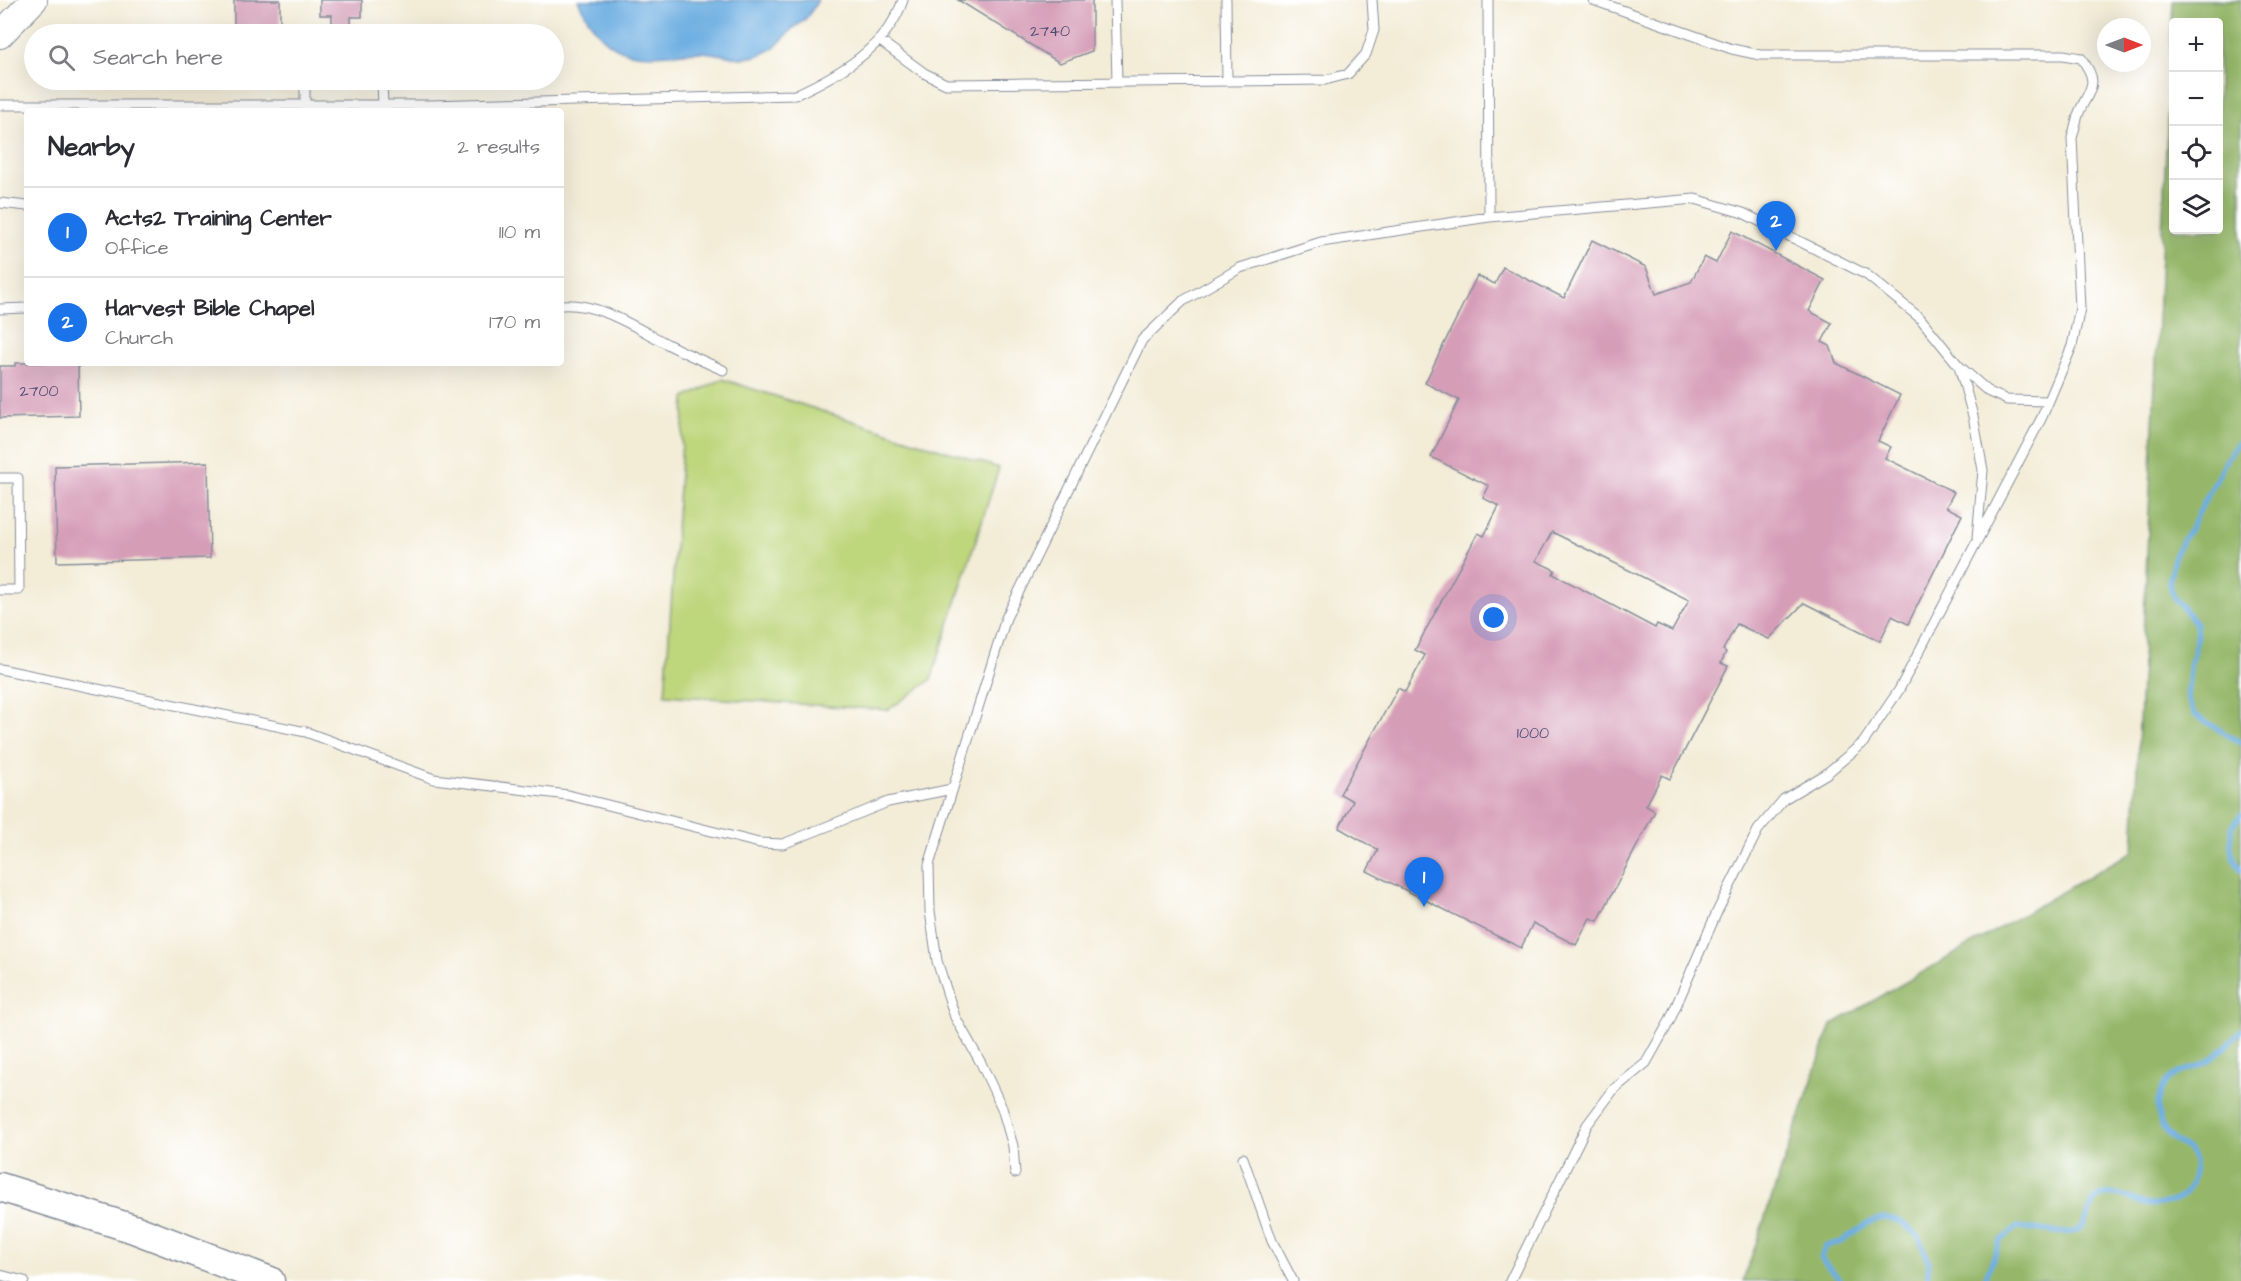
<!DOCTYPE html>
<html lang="en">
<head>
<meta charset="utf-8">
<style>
	body { margin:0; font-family:"Architects Daughter",sans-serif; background:#f7f7f7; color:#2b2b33 }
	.controls { position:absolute; right:18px; top:18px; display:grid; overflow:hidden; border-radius:6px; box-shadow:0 6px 24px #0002 }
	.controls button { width:54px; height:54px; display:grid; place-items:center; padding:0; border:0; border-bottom:2px solid #e1e1e2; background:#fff; color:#2b2b33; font:30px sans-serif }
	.compass { position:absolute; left:2097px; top:18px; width:54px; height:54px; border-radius:50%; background:#fff; box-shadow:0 6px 24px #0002; rotate:90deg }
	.you { position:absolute; left:1494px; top:618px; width:21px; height:21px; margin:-15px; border:4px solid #fff; border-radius:50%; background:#1a73e8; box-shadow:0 0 0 9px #1a73e833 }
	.badge { display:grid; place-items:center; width:39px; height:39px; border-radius:50%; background:#1a73e8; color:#fff; font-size:20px; font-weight:700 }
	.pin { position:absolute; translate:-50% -50px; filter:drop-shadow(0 2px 3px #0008) }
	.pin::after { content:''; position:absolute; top:32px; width:21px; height:18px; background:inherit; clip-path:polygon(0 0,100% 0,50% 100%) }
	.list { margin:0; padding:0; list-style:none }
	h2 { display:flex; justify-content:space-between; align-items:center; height:78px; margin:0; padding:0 24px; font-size:26px }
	h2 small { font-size:20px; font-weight:400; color:#7c7c81 }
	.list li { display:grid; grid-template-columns:39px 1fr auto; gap:18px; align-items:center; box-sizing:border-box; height:90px; padding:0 24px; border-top:2px solid #e1e1e2 }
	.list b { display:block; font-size:22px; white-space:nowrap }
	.list p { margin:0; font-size:20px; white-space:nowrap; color:#7c7c81 }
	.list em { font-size:20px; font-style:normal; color:#7c7c81 }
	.icon { flex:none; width:33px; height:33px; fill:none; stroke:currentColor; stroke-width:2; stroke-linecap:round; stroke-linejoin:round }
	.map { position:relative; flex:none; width:2241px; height:1281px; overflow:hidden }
	.search { position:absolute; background:#fff; box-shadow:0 6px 24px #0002; left:24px; top:24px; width:540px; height:66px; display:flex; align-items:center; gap:15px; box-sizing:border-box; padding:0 21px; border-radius:33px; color:#7c7c81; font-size:22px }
	.panel { position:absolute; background:#fff; box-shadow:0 6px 24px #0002; left:24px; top:108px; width:540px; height:258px; border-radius:6px }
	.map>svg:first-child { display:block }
	.green { fill:#bed67b; stroke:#6c826c; stroke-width:1.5 }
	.forest { fill:#96b76b; stroke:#587364; stroke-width:1.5; fill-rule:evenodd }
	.water { fill:#6eafe2; stroke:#446fa0; stroke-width:1.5 }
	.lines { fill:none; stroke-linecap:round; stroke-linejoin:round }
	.stream { stroke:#6eafe2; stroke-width:5 }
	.building { fill:#d69db7; fill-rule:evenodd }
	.service-casing { stroke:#878e9a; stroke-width:11 }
	.secondary-casing { stroke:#878e9a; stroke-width:28 }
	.primary-casing { stroke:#878e9a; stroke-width:31 }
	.service { stroke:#fff; stroke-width:9 }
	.secondary { stroke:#fff; stroke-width:26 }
	.primary { stroke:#fff; stroke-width:28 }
	.labels { text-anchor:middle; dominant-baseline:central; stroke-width:6; stroke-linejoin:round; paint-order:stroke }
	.number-label { font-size:16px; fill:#4a4a74 }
</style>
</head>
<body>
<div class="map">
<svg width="2241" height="1281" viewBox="0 0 2241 1281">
	<rect width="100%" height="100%" fill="#fff"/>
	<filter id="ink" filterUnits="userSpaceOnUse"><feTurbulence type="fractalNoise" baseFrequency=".0167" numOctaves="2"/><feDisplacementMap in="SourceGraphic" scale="12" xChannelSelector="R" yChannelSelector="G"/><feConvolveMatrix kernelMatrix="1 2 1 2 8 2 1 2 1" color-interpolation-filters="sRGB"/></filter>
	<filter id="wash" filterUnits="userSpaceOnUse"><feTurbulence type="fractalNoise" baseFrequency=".008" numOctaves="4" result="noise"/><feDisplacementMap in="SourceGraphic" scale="24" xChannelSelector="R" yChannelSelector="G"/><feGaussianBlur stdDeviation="1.35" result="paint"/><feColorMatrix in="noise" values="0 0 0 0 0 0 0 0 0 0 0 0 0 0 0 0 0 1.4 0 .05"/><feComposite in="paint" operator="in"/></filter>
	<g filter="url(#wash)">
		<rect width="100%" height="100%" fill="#f3ecd7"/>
		<path class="green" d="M 722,379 L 999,468 L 931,680 L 888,710 L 665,695 L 685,398 Z"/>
		<path class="forest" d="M 2173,0 L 2241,0 L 2241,1281 L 1743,1281 L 1831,1025 L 2133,851 ZM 2174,22 L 2218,22 L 2218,230 L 2174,230 Z"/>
		<path class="water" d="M 578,0 L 818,0 C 814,7 809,17 802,22 C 799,25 794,27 791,30 C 777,47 764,58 741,58 C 727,57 714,52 700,52 C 637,55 610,67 578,0 Z"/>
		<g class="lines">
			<path class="stream" d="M 2241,439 L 2228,457 L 2190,529 L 2175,553 L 2169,583 L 2175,599 L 2196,623 L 2197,639 L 2191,661 L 2187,697 L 2195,715 L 2241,743
				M 2241,815 C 2226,828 2228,855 2241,869
				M 1841,1281 C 1835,1272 1827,1268 1821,1258 L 1825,1246 L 1841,1242 L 1866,1224 L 1881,1218 L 1900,1221 L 1919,1237 L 1929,1263 L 1927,1281
				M 1984,1281 L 2000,1241 L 2018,1227 C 2031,1228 2068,1236 2076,1231 C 2095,1221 2083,1192 2115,1194 C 2128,1195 2141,1206 2155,1205 C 2161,1204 2176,1201 2181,1197 C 2193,1188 2199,1165 2190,1152 C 2186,1146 2177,1144 2172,1139 C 2157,1125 2153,1103 2164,1085 C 2172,1071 2194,1069 2207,1062 C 2220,1054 2231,1041 2241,1031"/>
		</g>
		<g id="blocks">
			<path class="building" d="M 234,0 L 280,0 L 280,34 L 234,34 Z
				M 320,0 L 362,0 L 362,17 L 351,17 L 351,34 L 332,34 L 332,15 L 320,15 Z
				M 958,0 L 1092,0 L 1092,51 L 1060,63 Z
				M 1732,231 L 1825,280 L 1809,311 L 1832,323 L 1822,342 L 1830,346 L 1836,363 L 1900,395 L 1878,441 L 1891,447 L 1885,458 L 1954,492 L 1946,507 L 1962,515 L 1908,624 L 1892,616 L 1880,641 L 1804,603 L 1769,639 L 1737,624 L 1723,650 L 1726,652 L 1721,663 L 1728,666 L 1670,779 L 1662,775 L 1646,806 L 1655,811 L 1598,921 L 1590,918 L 1576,945 L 1533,923 L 1521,948 L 1367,871 L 1378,850 L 1339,828 L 1353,801 L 1340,794 L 1398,688 L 1405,692 L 1425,655 L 1415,650 L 1478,533 L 1484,536 L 1499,506 L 1483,498 L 1489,486 L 1431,457 L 1459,400 L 1425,383 L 1477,276 L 1495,284 L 1503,267 L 1564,298 L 1592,240 L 1646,267 L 1656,294 L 1691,282 L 1704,257 L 1716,263 ZM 1552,532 L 1689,600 L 1672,631 L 1657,624 L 1655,628 L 1553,574 L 1555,570 L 1536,561 Z
				M 15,363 L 78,363 L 79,416 L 0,418 L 0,366 L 15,366 Z
				M 208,462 L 210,558 L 57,562 L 55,466 Z"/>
		</g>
	</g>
	<g filter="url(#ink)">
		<use href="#blocks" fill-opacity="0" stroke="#878e9a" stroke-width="1.5"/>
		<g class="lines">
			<g class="service-casing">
				<path id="service" d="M 1115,0 L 1117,82
					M 1226,0 L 1227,81
					M 1488,0 L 1489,217
					M 879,40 L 924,73 L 946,84 L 1325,80 L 1348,74 L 1366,54 L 1374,30 L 1372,0
					M 305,80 L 305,106
					M 382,80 L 383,106
					M 0,105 L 430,105 L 795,95 C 838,75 887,48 903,0
					M 0,203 L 27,206
					M 561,305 C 599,302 636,328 669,345 C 687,354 705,362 723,370
					M 0,309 L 27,308
					M 1959,366 L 1973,416 L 1983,470 L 1977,538
					M 0,478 L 18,478 L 19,590 L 0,590
					M 0,669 L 306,732 L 434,779 L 568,795 L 759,843 L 783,844 L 888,802 L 952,789
					M 1243,1158 L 1272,1241 L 1293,1281
					M 1015,1173 L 1013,1146 L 1002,1108 L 981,1063 L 955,1017 L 937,961 L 930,911 L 929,865 L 1006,618 L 1142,340 L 1183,301 L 1240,268 L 1321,242 L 1489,217 L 1695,199 L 1743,213 L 1867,275 L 1920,318 L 1959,366 L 1989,392 L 2007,400 L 2048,401
					M 0,1275 L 24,1281
					M 1510,1281 L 1587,1125 L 1614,1089 L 1646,1063 L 1669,1022 L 1717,912 L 1758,830 L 1784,799 L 1826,774 L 1863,743 L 1899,690 L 2042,417 L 2072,346 L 2080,308 L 2072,138 C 2075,129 2076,119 2080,110 C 2092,86 2099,82 2081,58 L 2063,55 L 1760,55 L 1732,49 L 1593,0"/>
			</g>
			<g class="secondary-casing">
				<path id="secondary" d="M 0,35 L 34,0"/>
			</g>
			<g class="primary-casing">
				<path id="primary" d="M 0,1187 L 134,1229 L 270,1281"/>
			</g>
			<use href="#service" class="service"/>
			<use href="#secondary" class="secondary"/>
			<use href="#primary" class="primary"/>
		</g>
	</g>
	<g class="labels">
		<g class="number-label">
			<text x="1050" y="31">2740</text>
			<text x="39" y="391">2700</text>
			<text x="1533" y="733">1000</text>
		</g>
	</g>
</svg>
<div class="controls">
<button>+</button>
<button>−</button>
<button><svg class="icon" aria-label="locate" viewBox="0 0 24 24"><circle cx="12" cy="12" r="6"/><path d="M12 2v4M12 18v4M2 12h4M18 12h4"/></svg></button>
<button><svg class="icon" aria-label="layers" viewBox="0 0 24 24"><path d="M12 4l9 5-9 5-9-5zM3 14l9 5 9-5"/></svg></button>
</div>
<svg class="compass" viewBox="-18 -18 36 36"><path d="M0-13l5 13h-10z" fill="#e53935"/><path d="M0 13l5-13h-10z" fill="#7c7c81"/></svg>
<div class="you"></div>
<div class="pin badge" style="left:1424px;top:907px">1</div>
<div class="pin badge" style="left:1776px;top:251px">2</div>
<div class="search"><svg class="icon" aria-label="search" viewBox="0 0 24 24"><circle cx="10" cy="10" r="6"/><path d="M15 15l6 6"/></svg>Search here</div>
<section class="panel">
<h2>Nearby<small>2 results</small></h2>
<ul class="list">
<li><span class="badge">1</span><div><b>Acts2 Training Center</b><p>Office</p></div><em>110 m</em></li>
<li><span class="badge">2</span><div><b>Harvest Bible Chapel</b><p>Church</p></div><em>170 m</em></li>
</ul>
</section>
</div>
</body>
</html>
